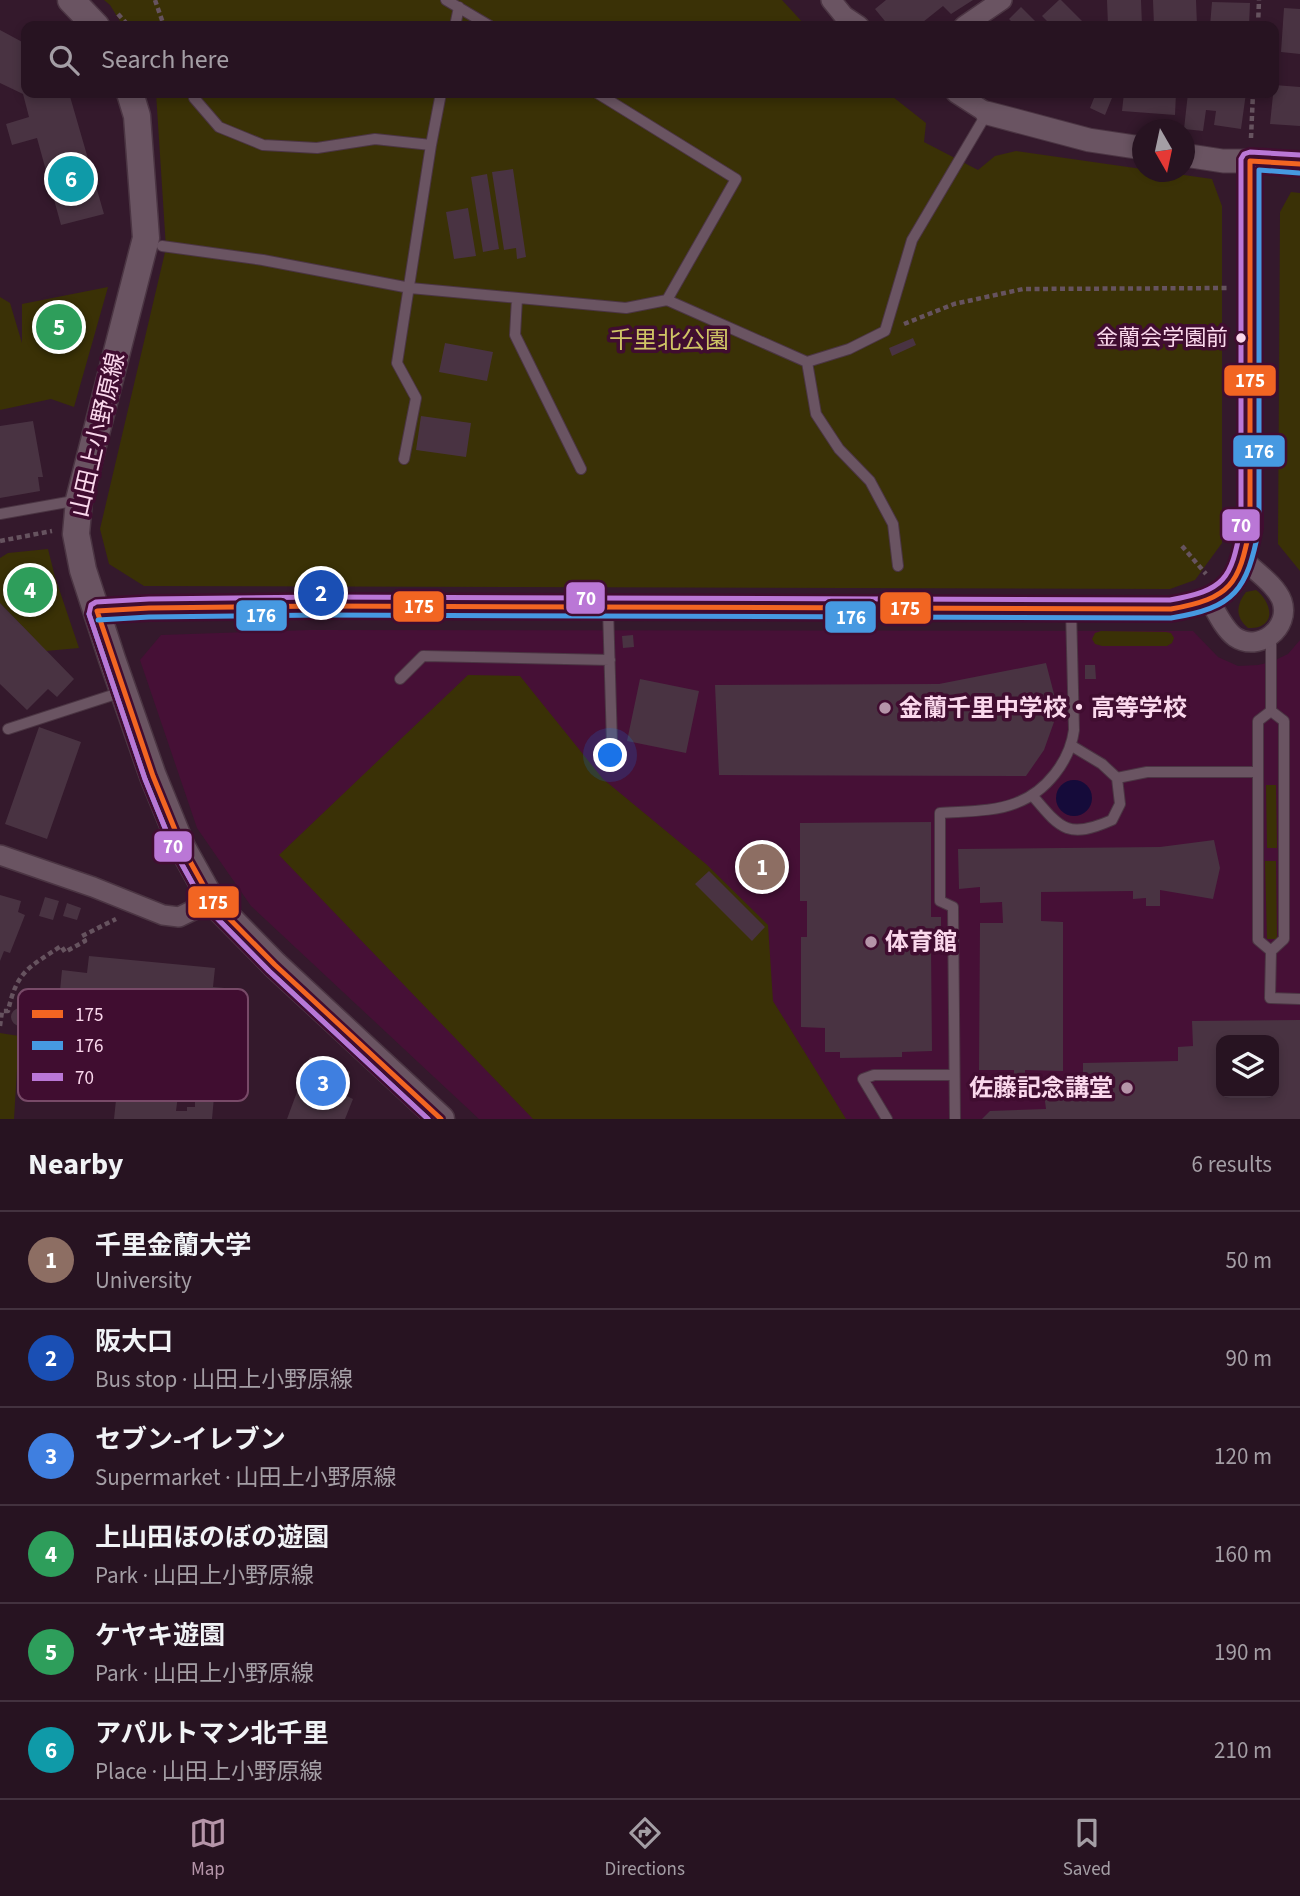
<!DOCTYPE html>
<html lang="en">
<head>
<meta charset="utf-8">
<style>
	body { margin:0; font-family:"Source Sans 3","Noto Sans JP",sans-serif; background:#33202e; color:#f1f3f6 }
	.controls { position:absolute; right:21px; bottom:21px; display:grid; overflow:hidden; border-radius:14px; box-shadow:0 4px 10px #0003 }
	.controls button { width:63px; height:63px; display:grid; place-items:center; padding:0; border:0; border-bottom:2px solid #43323f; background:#271321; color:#f1f3f6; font:35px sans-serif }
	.compass { position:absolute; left:1132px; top:119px; width:63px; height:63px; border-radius:50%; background:#271321; box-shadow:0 4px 10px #0003; rotate:171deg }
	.you { position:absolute; left:611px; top:756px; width:24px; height:24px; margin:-18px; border:5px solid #fff; border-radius:50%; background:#1a73e8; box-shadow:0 0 0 10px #1a73e833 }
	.badge { display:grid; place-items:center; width:46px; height:46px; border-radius:50%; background:#b595a9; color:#fff; font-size:23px; font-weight:700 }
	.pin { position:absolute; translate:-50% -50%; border:4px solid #fff; box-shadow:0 2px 7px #0006 }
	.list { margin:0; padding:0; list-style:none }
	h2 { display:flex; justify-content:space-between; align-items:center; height:91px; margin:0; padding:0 28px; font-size:30px }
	h2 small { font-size:23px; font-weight:400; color:#a49ea5 }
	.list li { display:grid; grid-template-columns:46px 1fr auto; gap:21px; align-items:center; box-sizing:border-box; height:98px; padding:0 28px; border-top:2px solid #43323f }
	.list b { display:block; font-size:26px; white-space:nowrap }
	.list p { margin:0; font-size:23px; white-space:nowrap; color:#a49ea5 }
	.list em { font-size:23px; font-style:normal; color:#a49ea5 }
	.icon { flex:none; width:38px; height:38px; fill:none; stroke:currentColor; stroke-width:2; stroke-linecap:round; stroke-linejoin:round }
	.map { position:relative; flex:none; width:1300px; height:1119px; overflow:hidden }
	.search { position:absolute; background:#271321; box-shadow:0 4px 10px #0003; left:21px; right:21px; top:21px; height:77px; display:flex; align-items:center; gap:18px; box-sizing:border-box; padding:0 24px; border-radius:14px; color:#a49ea5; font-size:26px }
	.sheet { height:679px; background:#271321 }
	nav { display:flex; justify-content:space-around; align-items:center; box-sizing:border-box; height:98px; border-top:2px solid #43323f; background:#271321; font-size:19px; color:#a49ea5 }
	nav a { display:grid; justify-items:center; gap:4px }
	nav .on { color:#b595a9 }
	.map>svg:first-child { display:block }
	.built { fill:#461036; fill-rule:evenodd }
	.green { fill:#3a3106 }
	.water { fill:#150b3a }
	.building { fill:#493342; fill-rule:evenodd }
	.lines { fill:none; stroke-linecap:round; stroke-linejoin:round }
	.service-casing { stroke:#4b3543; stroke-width:12 }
	.minor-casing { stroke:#4b3543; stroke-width:22 }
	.tertiary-casing { stroke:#4b3543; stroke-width:25 }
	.secondary-casing { stroke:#4b3543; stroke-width:29 }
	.path { stroke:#66535f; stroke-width:4.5; stroke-dasharray:5 3.5; stroke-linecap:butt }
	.service { stroke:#6a5462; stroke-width:10 }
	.minor { stroke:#6a5462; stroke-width:19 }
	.tertiary { stroke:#6a5462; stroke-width:23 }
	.secondary { stroke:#6a5462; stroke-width:26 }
	.bus-1-casing { stroke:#400d30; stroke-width:10 }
	.bus-2-casing { stroke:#400d30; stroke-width:10 }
	.bus-3-casing { stroke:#400d30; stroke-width:10 }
	.bus-1 { stroke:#f26522; stroke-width:5 }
	.bus-2 { stroke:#4699e1; stroke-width:5 }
	.bus-3 { stroke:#ba77d6; stroke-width:5 }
	.bus-dot { fill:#fad8ec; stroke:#400d30; stroke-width:2.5 }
	.poi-dot { fill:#b595a9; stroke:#400d30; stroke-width:2.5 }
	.labels { text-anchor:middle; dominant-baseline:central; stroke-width:7; stroke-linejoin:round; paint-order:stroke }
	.bus-label { font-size:22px; fill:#fad8ec; stroke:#400d30; text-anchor:end }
	.park-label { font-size:24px; fill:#cfc465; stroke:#400d30 }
	.street-label { font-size:24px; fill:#fad8ec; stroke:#400d30 }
	.poi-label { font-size:24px; font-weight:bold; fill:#fad8ec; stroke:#400d30; text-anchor:start }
	.key { fill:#400d30; stroke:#784a68; stroke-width:2 }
	.key-label { font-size:19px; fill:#fad8ec }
	.line-badge { stroke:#400d30; stroke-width:2.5 }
	.badge-label { font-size:19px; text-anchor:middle; font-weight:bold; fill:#fff }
</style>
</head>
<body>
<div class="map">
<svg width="1300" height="1119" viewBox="0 0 1300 1119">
	<rect width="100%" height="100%" fill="#34192c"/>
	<path class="built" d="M 310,630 L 1193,631 L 1218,657 L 1238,666 L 1258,665 L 1271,662 L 1288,654 L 1300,640 L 1300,1119 L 479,1119 L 251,906 L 197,828 L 140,660 L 161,635 ZM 1221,1040 L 1274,1040 L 1274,1093 L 1221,1093 Z"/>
	<path class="green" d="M 104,0 L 782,0 L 806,26 L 123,26 L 110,5 Z
		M 156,93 L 888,93 L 926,123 L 924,142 L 978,170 L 995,156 L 1016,151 L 1142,169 L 1142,172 L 1163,172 L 1212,179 L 1222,206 L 1222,543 L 1195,580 L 1170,589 L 144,586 L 109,564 L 100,529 L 166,248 Z
		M 1291,192 L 1300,193 L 1300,571 L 1278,544 L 1280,212 Z
		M 108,287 L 74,407 L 51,399 L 0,410 L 0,297 L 10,303 L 22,343 L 22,304 Z
		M 48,549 L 55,577 L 79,648 L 46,651 L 0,603 L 0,558 L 8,553 Z
		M 1256,590 C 1267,598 1277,618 1261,626 C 1257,628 1252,628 1248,628 C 1235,617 1236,605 1246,592 Z
		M 1101,631 L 1166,632 L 1171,633 L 1174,638 L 1172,643 L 1167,646 L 1102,646 L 1095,644 L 1092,639 L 1095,633 Z
		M 468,675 L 520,676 L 603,779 L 706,864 L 768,925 L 773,1001 L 846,1119 L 533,1119 L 279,855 Z
		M 1266,785 L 1276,785 L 1277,848 L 1267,848 Z
		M 1265,861 L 1276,861 L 1277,939 L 1267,939 Z
		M 0,1033 L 19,1036 L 14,1119 L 0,1119 Z"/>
	<path class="water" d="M1056 798a18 18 0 1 1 36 0a18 18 0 1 1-36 0Z"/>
	<path class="building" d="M 886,0 L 973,0 L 951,14 L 943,6 L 918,26 L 889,26 L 875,9 Z
		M 1059,0 L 1061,0 L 1087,26 L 1052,26 L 1042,16 Z
		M 1107,0 L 1141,0 L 1142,26 L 1108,26 Z
		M 1153,0 L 1196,0 L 1197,26 L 1154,26 Z
		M 1212,2 L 1250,3 L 1249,26 L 1210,26 Z
		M 1021,7 L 1040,26 L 1016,26 L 1009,19 Z
		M 1284,8 L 1300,9 L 1300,54 L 1281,52 Z
		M 0,30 L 26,44 L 26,93 L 69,93 L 104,214 L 61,225 L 37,138 L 12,145 L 6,124 L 29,117 L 23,94 L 0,83 Z
		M 1274,85 L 1300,87 L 1300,126 L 1270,124 Z
		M 1096,93 L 1114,93 L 1105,115 L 1090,108 Z
		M 1124,93 L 1176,93 L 1175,115 L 1122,111 Z
		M 1188,93 L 1246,93 L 1241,129 L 1214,125 L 1216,111 L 1206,110 L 1203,131 L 1184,129 Z
		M 513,169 L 526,257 L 517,259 L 516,248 L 504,250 L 492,172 Z
		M 487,174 L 499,249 L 483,252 L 471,177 Z
		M 468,208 L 476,256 L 454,259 L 446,212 Z
		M 913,338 L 916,345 L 892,356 L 889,348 Z
		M 445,343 L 493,352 L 487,381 L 439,372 Z
		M 421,416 L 471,423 L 466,457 L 416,450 Z
		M 33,421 L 43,477 L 38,477 L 40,491 L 0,498 L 0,426 Z
		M 0,603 L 74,679 L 57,697 L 48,689 L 27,710 L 0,684 Z
		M 633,635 L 634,647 L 623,648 L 622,636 Z
		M 1046,663 L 1054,694 L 1054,722 L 1044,750 L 1026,776 L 719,775 L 715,685 L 939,684 Z
		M 1085,665 L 1095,665 L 1096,679 L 1085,679 Z
		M 640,679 L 699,691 L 686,753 L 627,741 Z
		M 39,727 L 81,742 L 47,839 L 5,824 Z
		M 931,822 L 931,917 L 941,917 L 941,948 L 931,948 L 932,1051 L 902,1052 L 902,1057 L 840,1058 L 840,1052 L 825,1052 L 825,1028 L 801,1027 L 801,937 L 807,937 L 807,901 L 800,901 L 800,823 Z
		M 1214,840 L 1220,868 L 1213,899 L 1160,890 L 1160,906 L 1146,906 L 1146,898 L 1133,899 L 1133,891 L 1041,892 L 1041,921 L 1063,922 L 1063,1071 L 1025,1070 L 1025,1083 L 1038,1083 L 1038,1098 L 1002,1098 L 1001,1084 L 1014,1084 L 1014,1070 L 979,1070 L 980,923 L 1003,923 L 1002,902 L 980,903 L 980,887 L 959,889 L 958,849 L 1160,847 Z
		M 709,871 L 765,927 L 752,941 L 695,884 Z
		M 0,895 L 21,901 L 18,912 L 25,915 L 10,953 L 4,951 L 0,961 Z
		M 45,897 L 59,901 L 53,920 L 39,916 Z
		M 67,903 L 81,908 L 77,920 L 63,916 Z
		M 89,956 L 215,968 L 213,987 L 236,989 L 230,1050 L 185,1045 L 183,1053 L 192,1068 L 180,1080 L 176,1111 L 187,1111 L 187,1107 L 195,1107 L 195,1096 L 214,1097 L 212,1119 L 114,1119 L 124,1024 L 111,1022 L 110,1029 L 91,1027 L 90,1035 L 56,1032 L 62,970 L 87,973 Z
		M11 1017a9 9 0 1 1 18 0a9 9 0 1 1-18 0Z
		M 1300,1020 L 1300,1119 L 982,1119 L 990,1111 L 1046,1109 L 1044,1094 L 1076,1091 L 1075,1085 L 1083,1084 L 1083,1063 L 1178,1061 L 1178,1047 L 1193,1046 L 1192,1021 ZM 1221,1040 L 1274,1040 L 1274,1093 L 1221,1093 Z
		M 310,1057 L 350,1072 L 342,1094 L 353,1099 L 345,1119 L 287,1119 Z"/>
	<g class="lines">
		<g class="service-casing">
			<path id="service" d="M 446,0 L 490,26
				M 455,26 L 459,7
				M 597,93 L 736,179 L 667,300
				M 194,98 L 219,127 L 263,145 L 317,148 L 375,139 L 431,145
				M 162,246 L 263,260 L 410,288 L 626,308 L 667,300 L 807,362 L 849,349 L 885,331 L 912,240 L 987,113
				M 517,298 L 515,335 L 581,469
				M 807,362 L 816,414 L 839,449 L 870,481 L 893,524 L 898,566
				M 404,459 L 416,398 L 397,363 L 431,145 L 441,93
				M 0,514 L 79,500
				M 608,608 L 612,744
				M 400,679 L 423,656 L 610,660
				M 1271,711 L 1284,721 L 1284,939 L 1271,951 L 1270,998 L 1300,999
				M 8,729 L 122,692
				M 1117,778 L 1147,772 L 1257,772
				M 1032,795 C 1060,828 1067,840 1112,820 L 1120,804 L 1117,778 L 1102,764 L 1072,746
				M 1271,951 L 1258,940 L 1258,721 L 1271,711 L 1271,637
				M 887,1119 L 863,1079 L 874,1075 L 953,1075
				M 955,1119 L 953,907 L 940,901 L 940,813 C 965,811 993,812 1016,803 C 1046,792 1070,761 1074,730 L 1071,609"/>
		</g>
		<g class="minor-casing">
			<path id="minor" d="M 831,0 L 844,16 L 859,26
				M 964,26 L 1002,0
				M 956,93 L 987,113
				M 1210,601 C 1217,613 1224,629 1235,637 C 1259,653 1291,628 1282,601 C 1276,585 1256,572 1244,560
				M 0,855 L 93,887 L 163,915 L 179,917 L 212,901"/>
		</g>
		<g class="tertiary-casing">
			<path id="tertiary" d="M 987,113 L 1089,140 L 1142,148
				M 1184,155 L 1223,161 L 1250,161
				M 97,611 L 149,608 L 321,606 L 1171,609 C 1232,600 1240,585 1250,527 L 1250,161 L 1300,164"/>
		</g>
		<g class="secondary-casing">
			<path id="secondary" d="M 71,0 L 96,26
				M 130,93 L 137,116 L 146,238 L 79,500 L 76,534 L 83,570 L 112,659 L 153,776 L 182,847 L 212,901 L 275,965 L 441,1119"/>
		</g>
		<path class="path" d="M 155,0 L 164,26
			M 118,14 L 129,26
			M 1258,26 L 1259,0
			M 1251,138 L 1253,93
			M 904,324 L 954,304 L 1023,289 L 1229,288
			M 0,541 L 52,531
			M 1182,546 L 1206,574
			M 0,1026 L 2,1011 L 8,1011 C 17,971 28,968 61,946 L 65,952 L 85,941 L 82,936 L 116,919"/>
		<use href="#service" class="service"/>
		<use href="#minor" class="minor"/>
		<use href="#tertiary" class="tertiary"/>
		<use href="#secondary" class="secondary"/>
		<g class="bus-1-casing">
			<path id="bus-1" d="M 97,611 L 149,608 L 321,606 L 1171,609 C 1231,598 1239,585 1250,527 L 1250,161 L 1300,164
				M 97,611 L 153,776 L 182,847 L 212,901 L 275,965 L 441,1119"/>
		</g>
		<g class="bus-2-casing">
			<path id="bus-2" d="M 89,614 L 145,779 L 174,850 L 205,906 L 269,971 L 428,1119
				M 98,620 L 149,617 L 321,615 L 1171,618 C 1235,608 1247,590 1259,528 L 1259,170 L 1299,173"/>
		</g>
		<g class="bus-3-casing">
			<path id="bus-3" d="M 428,1119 L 269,971 L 205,906 L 174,850 L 145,779 L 89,614 L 91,605 L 96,602 L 149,599 L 321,597 L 1170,600 C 1225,590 1231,580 1241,526 L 1241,159 L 1244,154 L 1250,152 L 1300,155"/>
		</g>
		<use href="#bus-1" class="bus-1"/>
		<use href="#bus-2" class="bus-2"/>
		<use href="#bus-3" class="bus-3"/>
	</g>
	<circle class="bus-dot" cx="1241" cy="338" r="6"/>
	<g class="poi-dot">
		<circle cx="885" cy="708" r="7"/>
		<circle cx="871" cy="942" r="7"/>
		<circle cx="1127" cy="1088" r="7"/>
	</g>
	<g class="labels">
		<g class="bus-label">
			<text x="1228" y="338">金蘭会学園前</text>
		</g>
		<g class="park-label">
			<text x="669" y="340">千里北公園</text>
		</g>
		<g class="street-label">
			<text transform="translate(98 435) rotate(-77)">山田上小野原線</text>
		</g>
		<g class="poi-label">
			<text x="899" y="708">金蘭千里中学校・高等学校</text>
			<text x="885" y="942">体育館</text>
			<text x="1113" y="1088" text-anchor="end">佐藤記念講堂</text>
		</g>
	</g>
	<rect x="18" y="989" width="230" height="112" rx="10" class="key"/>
	<rect x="32" y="1010" width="31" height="8" fill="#f26522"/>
	<rect x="32" y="1041" width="31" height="9" fill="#4699e1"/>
	<rect x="32" y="1073" width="31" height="8" fill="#ba77d6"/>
	<g class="key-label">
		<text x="75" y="1021">175</text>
		<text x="75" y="1052">176</text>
		<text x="75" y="1084">70</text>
	</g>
	<g class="line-badge">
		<rect x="1223" y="364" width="54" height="33" rx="7" fill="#f26522"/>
		<rect x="1232" y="434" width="54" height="34" rx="7" fill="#4699e1"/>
		<rect x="1221" y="508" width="40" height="34" rx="7" fill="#ba77d6"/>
		<rect x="565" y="581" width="41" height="34" rx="7" fill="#ba77d6"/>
		<rect x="392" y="590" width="53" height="33" rx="7" fill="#f26522"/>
		<rect x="879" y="591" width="53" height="34" rx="7" fill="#f26522"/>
		<rect x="235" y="599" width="53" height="33" rx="7" fill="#4699e1"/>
		<rect x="824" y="600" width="53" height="34" rx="7" fill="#4699e1"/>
		<rect x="153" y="830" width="40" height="33" rx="7" fill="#ba77d6"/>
		<rect x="187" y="885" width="53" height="34" rx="7" fill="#f26522"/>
	</g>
	<g class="badge-label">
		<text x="1250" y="387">175</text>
		<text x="1259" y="458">176</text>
		<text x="1241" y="532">70</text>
		<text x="586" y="605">70</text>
		<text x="419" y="613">175</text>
		<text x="905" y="615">175</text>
		<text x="261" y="622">176</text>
		<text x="851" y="624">176</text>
		<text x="173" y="853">70</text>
		<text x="213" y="909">175</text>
	</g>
</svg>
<div class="controls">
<button><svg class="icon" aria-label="layers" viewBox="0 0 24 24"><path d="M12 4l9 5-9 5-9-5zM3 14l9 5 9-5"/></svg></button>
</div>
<svg class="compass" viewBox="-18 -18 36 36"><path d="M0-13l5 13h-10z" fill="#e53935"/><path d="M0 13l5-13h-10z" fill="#a49ea5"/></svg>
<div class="you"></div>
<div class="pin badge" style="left:762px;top:867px;background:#8d6e63">1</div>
<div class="pin badge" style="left:321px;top:593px;background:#1a4fb4">2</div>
<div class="pin badge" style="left:323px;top:1083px;background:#3f7fe0">3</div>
<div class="pin badge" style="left:30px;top:590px;background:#2e9e5b">4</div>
<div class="pin badge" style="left:59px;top:327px;background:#2e9e5b">5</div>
<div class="pin badge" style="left:71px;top:179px;background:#0f9aa8">6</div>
<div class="search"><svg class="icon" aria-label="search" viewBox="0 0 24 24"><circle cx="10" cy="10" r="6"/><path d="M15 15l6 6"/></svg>Search here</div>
</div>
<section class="sheet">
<h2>Nearby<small>6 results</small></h2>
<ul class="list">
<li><span class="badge" style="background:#8d6e63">1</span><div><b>千里金蘭大学</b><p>University</p></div><em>50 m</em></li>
<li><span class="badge" style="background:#1a4fb4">2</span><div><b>阪大口</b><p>Bus stop · 山田上小野原線</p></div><em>90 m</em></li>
<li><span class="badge" style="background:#3f7fe0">3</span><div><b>セブン-イレブン</b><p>Supermarket · 山田上小野原線</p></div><em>120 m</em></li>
<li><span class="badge" style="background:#2e9e5b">4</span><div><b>上山田ほのぼの遊園</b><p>Park · 山田上小野原線</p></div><em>160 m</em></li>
<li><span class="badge" style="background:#2e9e5b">5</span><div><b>ケヤキ遊園</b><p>Park · 山田上小野原線</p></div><em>190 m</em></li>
<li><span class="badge" style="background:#0f9aa8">6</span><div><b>アパルトマン北千里</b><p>Place · 山田上小野原線</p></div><em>210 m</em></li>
</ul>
</section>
<nav>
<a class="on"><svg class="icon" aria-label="map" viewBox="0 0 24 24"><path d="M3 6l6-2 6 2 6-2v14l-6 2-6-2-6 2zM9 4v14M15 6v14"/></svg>Map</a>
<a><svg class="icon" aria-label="directions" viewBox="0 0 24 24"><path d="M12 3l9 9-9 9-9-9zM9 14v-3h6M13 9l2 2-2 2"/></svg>Directions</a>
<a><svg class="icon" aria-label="saved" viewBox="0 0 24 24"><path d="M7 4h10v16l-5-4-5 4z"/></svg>Saved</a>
</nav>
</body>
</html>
